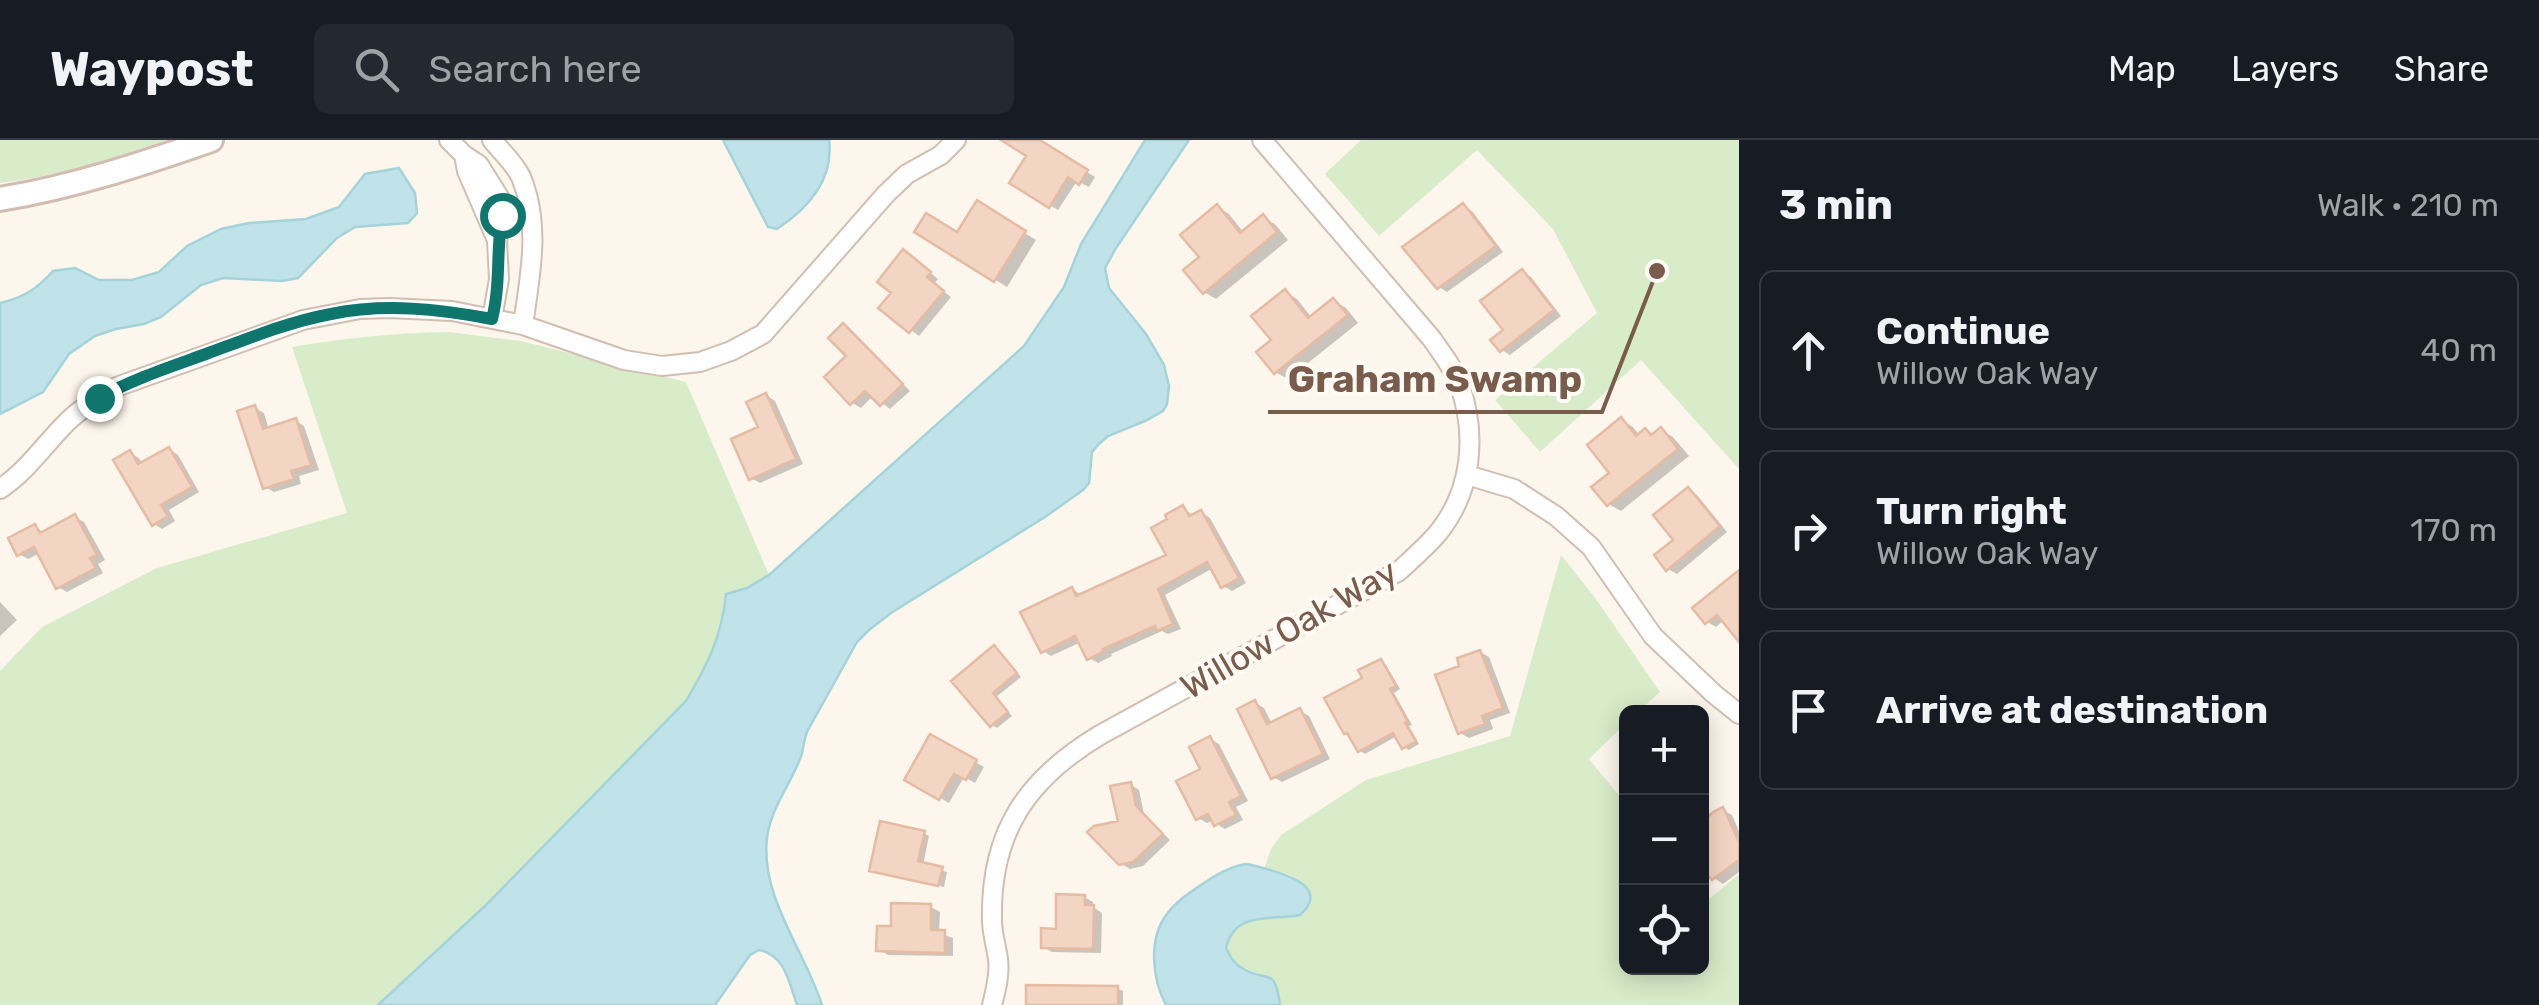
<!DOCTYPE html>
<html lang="en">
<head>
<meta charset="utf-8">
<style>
	body { margin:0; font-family:Rubik,sans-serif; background:#242831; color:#f1f3f6 }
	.controls { position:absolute; right:30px; bottom:30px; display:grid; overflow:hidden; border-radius:15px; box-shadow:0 5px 25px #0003 }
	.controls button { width:90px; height:90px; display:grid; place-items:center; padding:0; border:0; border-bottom:2px solid #363941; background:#171b24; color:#f1f3f6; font:50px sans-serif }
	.stop { position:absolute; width:30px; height:30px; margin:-22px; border:8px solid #0f766e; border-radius:50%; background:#fff }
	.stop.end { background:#0f766e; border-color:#fff; box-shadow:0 2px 10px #0008 }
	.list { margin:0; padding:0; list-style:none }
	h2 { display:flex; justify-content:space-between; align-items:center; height:130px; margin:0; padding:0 40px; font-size:42px }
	h2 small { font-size:32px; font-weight:400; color:#9ea1a6 }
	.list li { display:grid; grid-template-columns:65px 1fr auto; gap:30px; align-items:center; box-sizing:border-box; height:160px; margin:0 20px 20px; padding:0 20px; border:2px solid #363941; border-radius:15px }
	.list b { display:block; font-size:38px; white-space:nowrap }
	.list p { margin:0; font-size:32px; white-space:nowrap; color:#9ea1a6 }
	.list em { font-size:32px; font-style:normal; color:#9ea1a6 }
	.icon { flex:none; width:55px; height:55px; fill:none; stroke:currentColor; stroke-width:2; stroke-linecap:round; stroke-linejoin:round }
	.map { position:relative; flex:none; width:1739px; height:865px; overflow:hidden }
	header { display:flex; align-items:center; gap:60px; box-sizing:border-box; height:140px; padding:0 50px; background:#171b24; border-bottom:2px solid #363941 }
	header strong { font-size:48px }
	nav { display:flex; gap:55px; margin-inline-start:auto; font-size:35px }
	.search { width:700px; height:90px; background:#242831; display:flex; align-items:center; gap:25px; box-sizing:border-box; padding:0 35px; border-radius:15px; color:#9ea1a6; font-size:38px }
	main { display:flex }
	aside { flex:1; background:#171b24 }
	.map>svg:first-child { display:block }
	.green { fill:#d8ecc9 }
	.water { fill:#bfe3e8; stroke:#a5d3da; stroke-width:2.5 }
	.shadow { fill:#0003 }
	.building { fill:#f3d5c3; stroke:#e6bba3; stroke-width:2.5 }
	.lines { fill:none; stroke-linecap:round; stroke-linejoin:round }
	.minor-casing { stroke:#d1beb0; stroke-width:22 }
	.tertiary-casing { stroke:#d1beb0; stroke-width:28 }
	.minor { stroke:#fff; stroke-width:18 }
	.tertiary { stroke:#fff; stroke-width:22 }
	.route { stroke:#0f766e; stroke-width:12 }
	.labels { text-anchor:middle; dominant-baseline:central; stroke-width:8; stroke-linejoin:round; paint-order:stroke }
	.street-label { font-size:35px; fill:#7a5c4d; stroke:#fffaf3 }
	.leader { fill:none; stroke:#7a5c4d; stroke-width:4 }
	.callout-dot { fill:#7a5c4d; stroke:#fffaf3; stroke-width:4 }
	.callout-label { font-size:38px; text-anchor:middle; font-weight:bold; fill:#7a5c4d; stroke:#fffaf3; stroke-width:8; stroke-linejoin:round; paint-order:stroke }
</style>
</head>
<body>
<header>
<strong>Waypost</strong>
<div class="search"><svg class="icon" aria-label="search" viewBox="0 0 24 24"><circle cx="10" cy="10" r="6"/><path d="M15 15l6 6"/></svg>Search here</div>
<nav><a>Map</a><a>Layers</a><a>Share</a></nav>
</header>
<main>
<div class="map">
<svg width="1739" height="865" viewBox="0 0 1739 865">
	<rect width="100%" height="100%" fill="#fdf6ec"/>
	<path class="green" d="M 0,0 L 167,0 C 114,19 57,36 0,43 Z
		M 1361,0 L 1739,0 L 1739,329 L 1641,220 L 1540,312 L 1495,260 L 1597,173 L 1553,89 L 1477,10 L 1379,96 L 1325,34 Z
		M 449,192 L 521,201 L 686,242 L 769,435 L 747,448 L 726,454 C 722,497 707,525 686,561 L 486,765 L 378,865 L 0,865 L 0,531 L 42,487 L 157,428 L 347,373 L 292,207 C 346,198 393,193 449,192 Z
		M 1561,415 L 1596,459 L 1660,552 L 1638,572 L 1626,572 L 1626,583 L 1589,619 L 1626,664 L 1626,828 L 1702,828 L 1702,753 L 1708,760 L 1739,734 L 1739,865 L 1280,865 L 1276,844 C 1253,826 1243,838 1226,808 C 1232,784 1250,778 1274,776 C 1284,776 1297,779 1305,771 C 1309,767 1309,761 1308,756 C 1305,736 1281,731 1264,729 L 1271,709 L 1281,695 L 1366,640 L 1510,596 Z"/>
	<path class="water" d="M 723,0 L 829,0 C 834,40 809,68 777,89 L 768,87 Z
		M 1145,0 L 1189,0 L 1116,108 L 1105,128 L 1109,148 L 1146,194 L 1164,225 L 1169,246 L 1167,264 L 1163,271 L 1145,281 L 1108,296 L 1099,304 L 1092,312 L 1089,343 L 1083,350 L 1045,377 L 891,473 L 869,490 L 857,502 L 808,590 C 803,600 804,610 800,619 C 790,645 770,670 767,698 C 760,757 805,811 822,865 L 797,865 C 789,842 785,815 759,810 L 750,815 L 715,865 L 378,865 L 486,765 L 686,561 C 707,525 722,497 726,454 L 747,448 L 769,435 L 1024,206 L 1064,147 L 1081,104 Z
		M 399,28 L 415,53 L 417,73 L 408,83 L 355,87 L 337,98 L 298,138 L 282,141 L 223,138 L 201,145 L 161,177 L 144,184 L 116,189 L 95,196 L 69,214 L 43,252 L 0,274 L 0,163 C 23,158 38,148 53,131 L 75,128 L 99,140 L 132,140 L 159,132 L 187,106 L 221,89 L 249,83 L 306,79 L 339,67 L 365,34 Z
		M 1247,724 C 1266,729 1337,742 1300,775 C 1270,781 1235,770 1226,808 C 1230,816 1234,824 1242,828 C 1266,844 1275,824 1280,865 L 1166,865 C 1152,839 1148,798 1167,774 C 1176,761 1191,752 1204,743 C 1217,734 1231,726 1247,724 Z"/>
	<path class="shadow" d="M 1012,0 L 1036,0 L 1095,37 L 1089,47 L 1077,41 L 1058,70 L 1012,42 L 1030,15 Z
		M 978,64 L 1036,100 L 1007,147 L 917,91 L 958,95 Z
		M 1463,66 L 1472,71 L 1503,112 L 1447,152 L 1439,147 Z
		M 1217,67 L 1229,74 L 1244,93 L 1263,78 L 1275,84 L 1288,100 L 1216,159 L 1204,152 L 1202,117 Z
		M 912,118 L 938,139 L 934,144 L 951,157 L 919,196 L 882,168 L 894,153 Z
		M 1522,132 L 1531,137 L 1561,176 L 1510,215 L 1502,210 Z
		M 1285,152 L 1297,159 L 1312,178 L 1334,161 L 1346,168 L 1358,183 L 1288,239 L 1275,232 L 1275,201 Z
		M 843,186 L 852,191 L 910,251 L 890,269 L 873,256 L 861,268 L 852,263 L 849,216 Z
		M 766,255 L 775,261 L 803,324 L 760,343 L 751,338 Z
		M 255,268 L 264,273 L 269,290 L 296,281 L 304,286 L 319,330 L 299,336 L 301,344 L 274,352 L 265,347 Z
		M 1621,280 L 1633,287 L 1640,296 L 1646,291 L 1654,296 L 1661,290 L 1673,297 L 1689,316 L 1621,371 L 1608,364 Z
		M 169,309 L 178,315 L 199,352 L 169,370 L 175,381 L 162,389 L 154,384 L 130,313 L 139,318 L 143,325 Z
		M 1688,350 L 1697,355 L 1727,392 L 1677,434 L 1668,429 Z
		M 1183,368 L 1194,376 L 1201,372 L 1210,378 L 1246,443 L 1232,451 L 1223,446 L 1213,428 L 1165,455 L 1181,489 L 1168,494 L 1162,491 L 1111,514 L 1112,516 L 1098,523 L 1089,518 L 1081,502 L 1051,516 L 1043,511 L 1072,449 L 1080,454 L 1169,416 Z
		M 75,377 L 84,382 L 105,420 L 98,424 L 103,433 L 67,452 L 58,447 L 40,413 L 28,419 L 19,414 L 35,387 L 45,393 Z
		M 1739,433 L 1739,494 L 1724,480 L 1716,487 L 1707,482 Z
		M 0,462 L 17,480 L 0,496 Z
		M 999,511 L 1021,537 L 996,557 L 1012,576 L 997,588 L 992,585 L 955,542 Z
		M 1480,512 L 1489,517 L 1510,573 L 1490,580 L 1493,589 L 1469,598 L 1460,593 L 1463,527 Z
		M 1380,522 L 1386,525 L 1400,549 L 1394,553 L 1412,585 L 1409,586 L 1419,604 L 1409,610 L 1404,607 L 1397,596 L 1365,614 L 1359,610 L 1351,596 L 1346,593 L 1365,538 Z
		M 1255,563 L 1264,568 L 1272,584 L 1300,571 L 1309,576 L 1330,619 L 1282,642 L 1273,637 Z
		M 931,597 L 984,627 L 975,643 L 964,637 L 949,663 L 907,639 Z
		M 1210,599 L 1219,604 L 1248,661 L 1236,667 L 1243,680 L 1225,689 L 1216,684 L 1214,680 L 1207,683 L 1198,678 Z
		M 1130,644 L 1139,650 L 1144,674 L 1170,700 L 1143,726 L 1130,729 L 1120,723 L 1121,683 Z
		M 1723,670 L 1732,675 L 1739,691 L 1739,732 L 1723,744 L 1714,738 L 1702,724 L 1702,685 L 1714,674 Z
		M 924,693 L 929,696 L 923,725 L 947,732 L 944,747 L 877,733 Z
		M 1084,757 L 1093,762 L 1093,767 L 1102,773 L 1101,813 L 1052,812 L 1043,807 Z
		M 931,767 L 940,772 L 939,793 L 953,798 L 953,816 L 888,815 L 879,809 Z
		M 1117,848 L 1123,851 L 1123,865 L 1028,865 Z"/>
	<path class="building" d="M 1001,0 L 1040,0 L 1088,30 L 1079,45 L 1068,37 L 1049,68 L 1009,43 L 1026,16 Z
		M 977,60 L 1026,91 L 994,142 L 914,92 L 926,73 L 957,92 Z
		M 1463,63 L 1496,106 L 1437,149 L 1402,107 Z
		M 1217,64 L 1240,93 L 1263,74 L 1277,92 L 1203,154 L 1183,130 L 1199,117 L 1180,95 Z
		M 903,109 L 931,132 L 927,137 L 944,151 L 909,193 L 878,168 L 891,153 L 877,142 Z
		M 1522,129 L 1554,170 L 1500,212 L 1490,200 L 1503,190 L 1480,161 Z
		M 1285,149 L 1308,178 L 1333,158 L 1348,175 L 1274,234 L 1256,212 L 1271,200 L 1251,176 Z
		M 843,183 L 903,244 L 880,266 L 865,251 L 850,265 L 824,237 L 846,216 L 828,198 Z
		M 766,253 L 796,319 L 749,340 L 731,299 L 758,287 L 746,262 Z
		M 255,265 L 263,289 L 296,278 L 311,325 L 291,331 L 294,339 L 263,349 L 237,271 Z
		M 1621,277 L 1636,296 L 1645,288 L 1651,295 L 1661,287 L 1678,309 L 1607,366 L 1591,347 L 1609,333 L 1587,305 Z
		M 169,307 L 192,347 L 161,365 L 168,376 L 152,386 L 113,320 L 130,310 L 138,324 Z
		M 1688,347 L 1720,386 L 1666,431 L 1654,415 L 1673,400 L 1653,375 Z
		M 1183,365 L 1189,376 L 1201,370 L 1239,438 L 1221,448 L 1207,422 L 1158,449 L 1173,484 L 1157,491 L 1155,486 L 1103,509 L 1104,511 L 1087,520 L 1075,496 L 1041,513 L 1020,472 L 1072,447 L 1076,456 L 1166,415 L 1151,388 L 1167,379 L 1165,375 Z
		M 75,374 L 97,415 L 90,418 L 96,428 L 56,449 L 34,407 L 17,416 L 8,398 L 35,384 L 40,393 Z
		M 1739,430 L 1739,502 L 1717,475 L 1705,484 L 1692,468 Z
		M 994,505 L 1017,533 L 993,553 L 1008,572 L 990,587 L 951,541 Z
		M 1480,510 L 1503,568 L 1482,576 L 1485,584 L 1458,594 L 1435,535 L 1459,526 L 1457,518 Z
		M 1381,519 L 1396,546 L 1390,549 L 1408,582 L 1405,583 L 1416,601 L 1402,609 L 1393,593 L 1358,612 L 1347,593 L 1344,594 L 1324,558 L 1362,538 L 1358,530 Z
		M 1255,560 L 1267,584 L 1300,568 L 1323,614 L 1271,639 L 1237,569 Z
		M 930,594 L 977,620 L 966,640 L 954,634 L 939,660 L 904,640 Z
		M 1210,596 L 1241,656 L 1229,662 L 1236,675 L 1214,686 L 1208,674 L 1196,680 L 1176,641 L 1200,629 L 1189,607 Z
		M 1131,642 L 1136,666 L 1163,694 L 1133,722 L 1119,725 L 1087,692 L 1094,686 L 1118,681 L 1110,646 Z
		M 1723,667 L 1739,702 L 1739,720 L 1712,740 L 1702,729 L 1702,682 L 1713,672 Z
		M 880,681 L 925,691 L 918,721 L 943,727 L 938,746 L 869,731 Z
		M 1056,754 L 1085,755 L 1085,765 L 1094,765 L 1093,809 L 1041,808 L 1041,788 L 1056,789 Z
		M 891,763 L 931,764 L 931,790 L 945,790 L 945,813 L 876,811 L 877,786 L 891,786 Z
		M 1026,845 L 1118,846 L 1118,865 L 1026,865 Z"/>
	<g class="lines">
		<g class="minor-casing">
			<path id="minor" d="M 449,0 L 464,15 L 479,25 L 499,57 L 502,75 L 497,101 L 499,139 L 492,179
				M 492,0 C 501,11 515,24 521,37 C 541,85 530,136 523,185
				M 464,15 L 467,31 L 496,98
				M 1467,335 L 1514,349 L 1556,376 L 1591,407 L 1653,496 L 1714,554 L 1739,574
				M 0,349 C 27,331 44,305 67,282 C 82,267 101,257 119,246 L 303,180 L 360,169 L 389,168 L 452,171 L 523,185 L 624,220 L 662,226 L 700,222 L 731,211 L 763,194 L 886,54 L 907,34 L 941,15 L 956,0
				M 992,865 C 996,850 1000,834 998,819 C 996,805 992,793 992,780 C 990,692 1027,639 1100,595 L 1399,431 C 1412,419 1426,407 1438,393 C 1472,351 1477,296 1460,246 C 1455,230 1442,214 1432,199 L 1262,0"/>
		</g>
		<g class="tertiary-casing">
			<path id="tertiary" d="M 0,59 C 73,47 142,24 211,0"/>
		</g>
		<use href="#minor" class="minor"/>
		<use href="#tertiary" class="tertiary"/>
	</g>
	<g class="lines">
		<path class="route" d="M 99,258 C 133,239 170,227 206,214 C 247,199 288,182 331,174 C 385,163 439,169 492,179 C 501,144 496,110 502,75"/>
	</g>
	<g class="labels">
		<g class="street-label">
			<text transform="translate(1289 489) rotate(-30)">Willow Oak Way</text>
		</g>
	</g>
	<path class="leader" d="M1657 131L1602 272H1268"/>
	<circle class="callout-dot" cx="1657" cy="131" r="10"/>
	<g class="callout-label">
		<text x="1435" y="252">Graham Swamp</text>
	</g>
</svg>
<div class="controls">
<button>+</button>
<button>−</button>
<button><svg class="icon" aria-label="locate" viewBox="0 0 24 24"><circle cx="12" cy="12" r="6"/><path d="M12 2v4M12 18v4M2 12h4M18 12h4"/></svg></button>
</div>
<div class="stop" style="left:502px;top:75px"></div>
<div class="stop end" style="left:99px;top:258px"></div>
</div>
<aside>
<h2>3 min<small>Walk · 210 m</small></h2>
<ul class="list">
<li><svg class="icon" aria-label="ahead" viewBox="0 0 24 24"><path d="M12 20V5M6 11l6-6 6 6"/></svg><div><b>Continue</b><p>Willow Oak Way</p></div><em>40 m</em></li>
<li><svg class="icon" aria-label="right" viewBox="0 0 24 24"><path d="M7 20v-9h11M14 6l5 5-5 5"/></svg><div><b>Turn right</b><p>Willow Oak Way</p></div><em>170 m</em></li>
<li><svg class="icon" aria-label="arrive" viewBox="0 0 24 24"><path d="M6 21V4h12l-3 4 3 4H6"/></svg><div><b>Arrive at destination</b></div></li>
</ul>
</aside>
</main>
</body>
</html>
